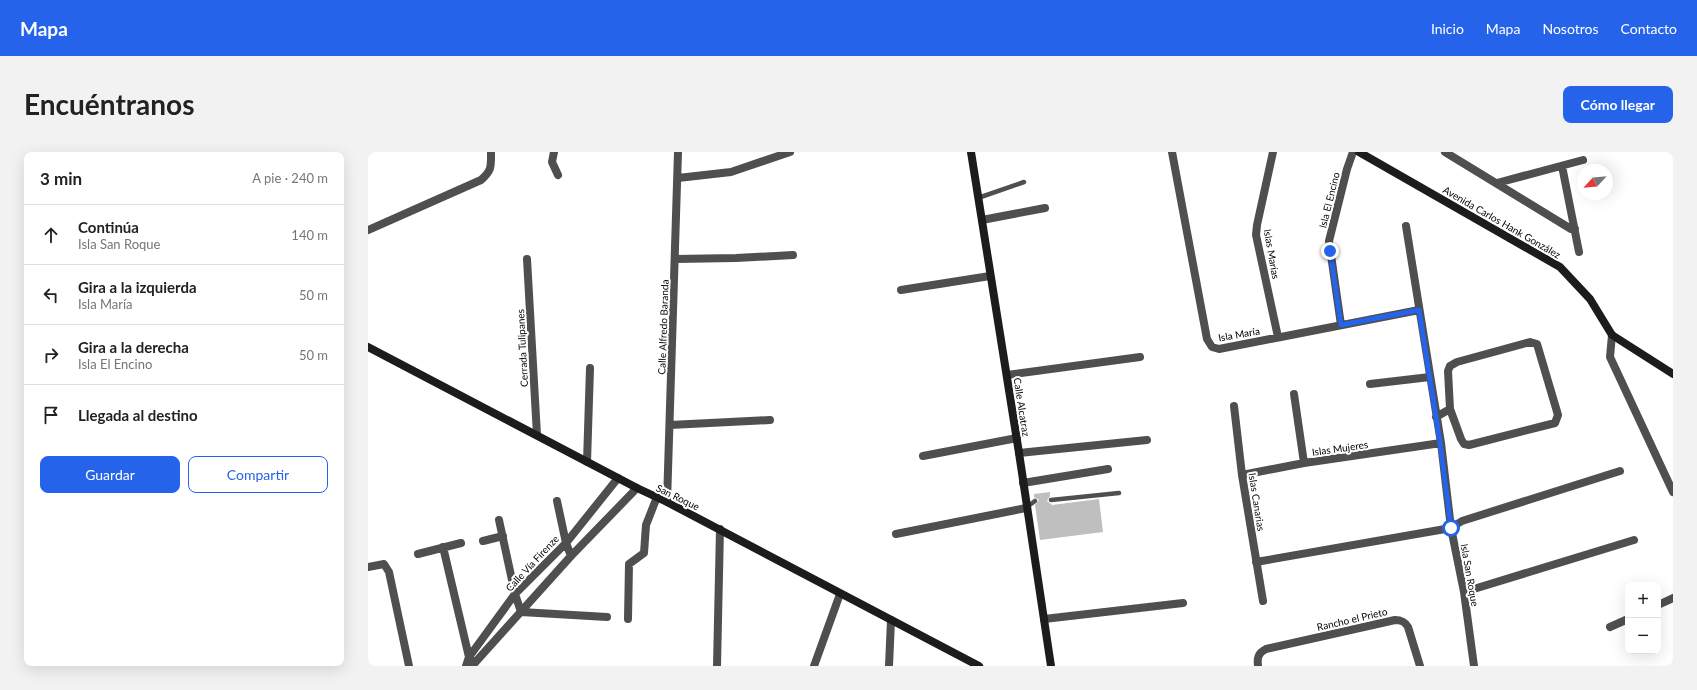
<!DOCTYPE html>
<html lang="es">
<head>
<meta charset="utf-8">
<style>
	body { margin:0; font-family:Lato,sans-serif; background:#f2f2f2; color:#222 }
	.controls { position:absolute; right:12px; bottom:12px; display:grid; overflow:hidden; border-radius:8px; box-shadow:0 4px 16px #0002 }
	.controls button { width:36px; height:36px; display:grid; place-items:center; padding:0; border:0; border-bottom:1px solid #e0e0e0; background:#fff; color:#222; font:20px sans-serif }
	.compass { position:absolute; left:1209px; top:12px; width:36px; height:36px; border-radius:50%; background:#fff; box-shadow:0 4px 16px #0002; rotate:244deg }
	.stop { position:absolute; width:12px; height:12px; margin:-9px; border:3px solid #2563eb; border-radius:50%; background:#fff }
	.stop.end { background:#2563eb; border-color:#fff; box-shadow:0 1px 4px #0008 }
	.list { margin:0; padding:0; list-style:none }
	h2 { display:flex; justify-content:space-between; align-items:center; height:52px; margin:0; padding:0 16px; font-size:17px }
	h2 small { font-size:13px; font-weight:400; color:#767676 }
	.list li { display:grid; grid-template-columns:26px 1fr auto; gap:12px; align-items:center; box-sizing:border-box; height:60px; padding:0 16px; border-top:1px solid #e0e0e0 }
	.list b { display:block; font-size:15px; white-space:nowrap }
	.list p { margin:0; font-size:13px; white-space:nowrap; color:#767676 }
	.list em { font-size:13px; font-style:normal; color:#767676 }
	.actions { display:flex; gap:8px; padding:12px 16px }
	.actions a { flex:1; padding:9px 0; border:1px solid #2563eb; border-radius:8px; text-align:center; font-size:14px; color:#2563eb }
	.actions .main { background:#2563eb; color:#fff }
	.icon { flex:none; width:22px; height:22px; fill:none; stroke:currentColor; stroke-width:2; stroke-linecap:round; stroke-linejoin:round }
	.map { position:relative; flex:none; width:1305px; height:514px; overflow:hidden; border-radius:8px }
	header { display:flex; align-items:center; gap:24px; box-sizing:border-box; height:56px; padding:0 20px; background:#2563eb; color:#fff }
	header strong { font-size:19px }
	nav { display:flex; gap:22px; margin-inline-start:auto; font-size:14px }
	.intro { display:flex; align-items:center; justify-content:space-between; box-sizing:border-box; height:96px; padding:0 24px }
	h1 { margin:0; font-size:28px }
	.button { padding:10px 18px; border-radius:8px; background:#2563eb; color:#fff; font-size:14px; font-weight:700 }
	main { display:flex; gap:24px; padding:0 24px }
	aside { flex:1; background:#fff; border-radius:8px; box-shadow:0 4px 16px #0002 }
	.map>svg:first-child { display:block }
	.building { fill:#bfbfbf }
	.lines { fill:none; stroke-linecap:round; stroke-linejoin:round }
	.lane { stroke:#4f4f4f; stroke-width:4.5 }
	.street { stroke:#4f4f4f; stroke-width:8 }
	.secondary { stroke:#1c1c1c; stroke-width:8 }
	.route { stroke:#2563eb; stroke-width:5 }
	.labels { text-anchor:middle; dominant-baseline:central; stroke-width:4; stroke-linejoin:round; paint-order:stroke }
	.street-label { font-size:10px; fill:#000; stroke:#fff }
</style>
</head>
<body>
<header>
<strong>Mapa</strong>
<nav><a>Inicio</a><a>Mapa</a><a>Nosotros</a><a>Contacto</a></nav>
</header>
<div class="intro"><h1>Encuéntranos</h1><a class="button">Cómo llegar</a></div>
<main>
<aside>
<h2>3 min<small>A pie · 240 m</small></h2>
<ul class="list">
<li><svg class="icon" aria-label="ahead" viewBox="0 0 24 24"><path d="M12 20V5M6 11l6-6 6 6"/></svg><div><b>Continúa</b><p>Isla San Roque</p></div><em>140 m</em></li>
<li><svg class="icon" aria-label="left" viewBox="0 0 24 24"><path d="M17 20v-9H6M10 6l-5 5 5 5"/></svg><div><b>Gira a la izquierda</b><p>Isla María</p></div><em>50 m</em></li>
<li><svg class="icon" aria-label="right" viewBox="0 0 24 24"><path d="M7 20v-9h11M14 6l5 5-5 5"/></svg><div><b>Gira a la derecha</b><p>Isla El Encino</p></div><em>50 m</em></li>
<li><svg class="icon" aria-label="arrive" viewBox="0 0 24 24"><path d="M6 21V4h12l-3 4 3 4H6"/></svg><div><b>Llegada al destino</b></div></li>
</ul>
<div class="actions"><a class="main">Guardar</a><a>Compartir</a></div>
</aside>
<div class="map">
<svg width="1305" height="514" viewBox="0 0 1305 514">
	<rect width="100%" height="100%" fill="#fff"/>
	<path class="building" d="M 682,340 L 682,344 L 679,349 L 684,353 L 731,347 L 735,380 L 672,388 L 667,353 L 671,348 L 666,345 L 666,342 Z"/>
	<g class="lines">
		<path class="lane" d="M 610,46 L 656,30
			M 683,348 L 751,341
			M 659,355 L 667,349"/>
		<path class="street" d="M 186,0 L 184,10 L 190,23
			M 804,0 L 839,187 L 844,195 L 851,197 L 1051,158
			M 905,0 L 889,73 L 888,83 L 910,185
			M 1077,0 L 1203,77 L 1207,77
			M 1194,14 L 1211,100
			M 310,26 L 363,20 L 422,0
			M 1129,31 L 1215,8
			M 614,68 L 677,56
			M 1038,74 L 1073,291 L 1083,376 L 1096,440 L 1106,514
			M 0,78 L 113,28 C 124,18 123,15 123,0
			M 159,107 L 169,283
			M 307,107 L 368,106 L 425,103
			M 533,138 L 622,124
			M 973,173 L 961,89 L 979,17 L 985,0
			M 1244,183 L 1242,205 L 1305,340
			M 639,223 L 772,205
			M 1002,232 L 1062,225
			M 926,242 L 936,311
			M 866,254 L 874,323 L 895,449
			M 1068,265 L 1082,257 L 1080,219 L 1082,214 L 1089,210 L 1162,190 L 1169,192 L 1190,263 L 1187,271 L 1101,293 L 1096,292 L 1093,287 L 1082,257
			M 302,273 L 402,268
			M 651,301 L 779,288
			M 555,304 L 649,286
			M 219,310 L 222,216
			M 874,323 L 936,311 L 1073,291
			M 655,331 L 740,317
			M 189,349 L 198,391 L 203,404
			M 299,350 L 310,0
			M 131,368 L 147,442 L 153,460 L 239,465
			M 528,382 L 658,356
			M 115,389 L 135,384
			M 75,395 L 101,505 L 103,507
			M 50,402 L 93,391
			M 888,410 L 1083,376 L 1094,369 L 1252,319
			M 0,415 L 16,412 L 21,420 L 41,514
			M 1096,440 L 1266,388
			M 1290,453 L 1305,446
			M 260,467 L 261,412 L 276,401 L 278,373 L 289,345
			M 676,467 L 815,451
			M 1242,475 L 1260,467
			M 98,514 L 101,505 L 147,442 L 198,391 L 250,326
			M 104,514 L 203,404 L 269,336
			M 349,514 L 352,377
			M 446,514 L 472,442
			M 521,514 L 523,468
			M 890,514 C 889,506 890,501 898,497 L 1027,468 C 1034,468 1037,470 1040,475 L 1052,514"/>
		<path class="secondary" d="M 603,0 L 651,301 L 683,514
			M 991,0 L 1192,115 L 1222,147 L 1244,183 L 1305,222
			M 0,195 L 269,336 L 299,350 L 611,514"/>
	</g>
	<g class="lines">
		<path class="route" d="M 962,99 L 973,173 L 1051,158 L 1072,291 L 1083,376"/>
	</g>
	<g class="labels">
		<g class="street-label">
			<text transform="translate(961 48) rotate(-76)">Isla El Encino</text>
			<text transform="translate(1134 70) rotate(30)">Avenida Carlos Hank González</text>
			<text transform="translate(904 102) rotate(80)">Islas Marías</text>
			<text transform="translate(295 175) rotate(-88)">Calle Alfredo Baranda</text>
			<text transform="translate(871 182) rotate(-10)">Isla María</text>
			<text transform="translate(154 196) rotate(-93)">Cerrada Tulipanes</text>
			<text transform="translate(654 255) rotate(81)">Calle Alcatraz</text>
			<text transform="translate(972 296) rotate(-8)">Islas Mujeres</text>
			<text transform="translate(310 345) rotate(26)">San Roque</text>
			<text transform="translate(889 350) rotate(81)">Islas Canarias</text>
			<text transform="translate(164 411) rotate(-47)">Calle Vía Firenze</text>
			<text transform="translate(1102 423) rotate(80)">Isla San Roque</text>
			<text transform="translate(984 467) rotate(-13)">Rancho el Prieto</text>
		</g>
	</g>
</svg>
<div class="controls">
<button>+</button>
<button>−</button>
</div>
<svg class="compass" viewBox="-18 -18 36 36"><path d="M0-13l5 13h-10z" fill="#e53935"/><path d="M0 13l5-13h-10z" fill="#767676"/></svg>
<div class="stop" style="left:1083px;top:376px"></div>
<div class="stop end" style="left:962px;top:99px"></div>
</div>
</main>
</body>
</html>
